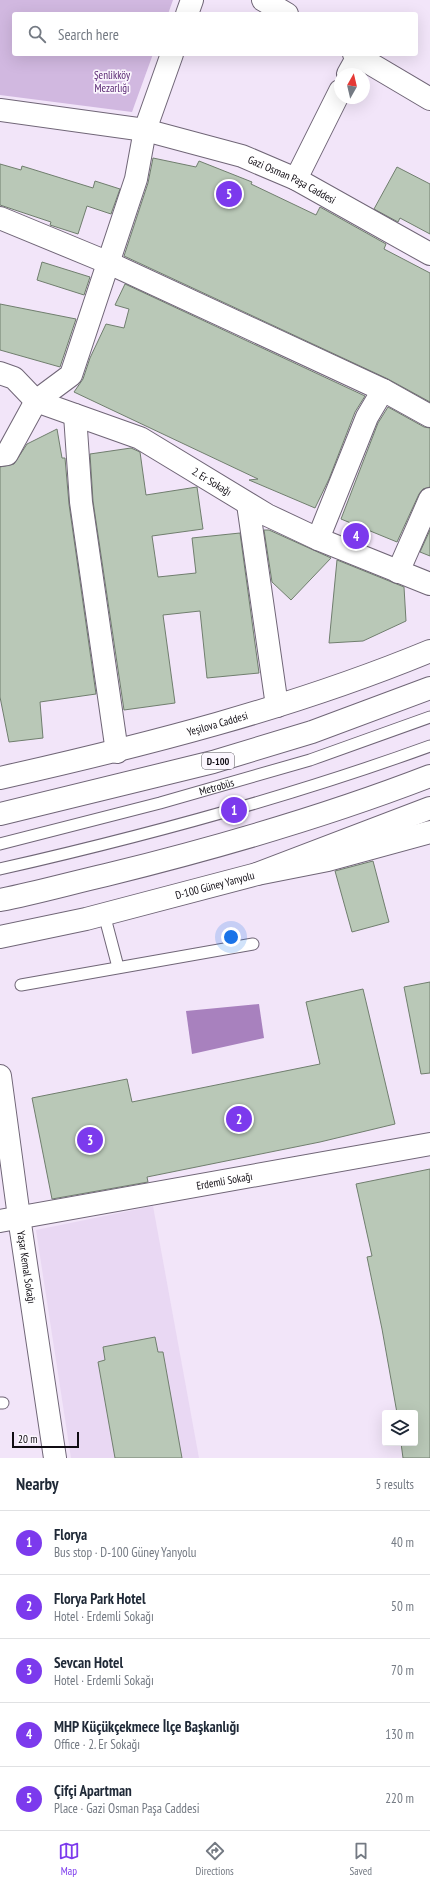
<!DOCTYPE html>
<html lang="en">
<head>
<meta charset="utf-8">
<style>
	body { margin:0; font-family:"PT Sans Narrow",sans-serif; background:#f6f6f7; color:#1f2937 }
	.controls { position:absolute; right:12px; bottom:12px; display:grid; overflow:hidden; border-radius:4px; box-shadow:0 4px 16px #0002 }
	.controls button { width:36px; height:36px; display:grid; place-items:center; padding:0; border:0; border-bottom:1px solid #e0e1e3; background:#fff; color:#1f2937; font:20px sans-serif }
	.compass { position:absolute; left:334px; top:68px; width:36px; height:36px; border-radius:50%; background:#fff; box-shadow:0 4px 16px #0002; rotate:8deg }
	.scale { position:absolute; left:12px; bottom:10px; width:67px; box-sizing:border-box; padding-left:4px; border:2px solid #100c13; border-top:0; font-size:11px; line-height:14px; white-space:nowrap; color:#100c13; -webkit-text-stroke:3px #fbf6fe; paint-order:stroke }
	.you { position:absolute; left:231px; top:937px; width:14px; height:14px; margin:-10px; border:3px solid #fff; border-radius:50%; background:#1a73e8; box-shadow:0 0 0 6px #1a73e833 }
	.badge { display:grid; place-items:center; width:26px; height:26px; border-radius:50%; background:#7c3aed; color:#fff; font-size:13px; font-weight:700 }
	.pin { position:absolute; translate:-50% -50%; border:2px solid #fff; box-shadow:0 1px 4px #0006 }
	.list { margin:0; padding:0; list-style:none }
	h2 { display:flex; justify-content:space-between; align-items:center; height:52px; margin:0; padding:0 16px; font-size:17px }
	h2 small { font-size:13px; font-weight:400; color:#747a83 }
	.list li { display:grid; grid-template-columns:26px 1fr auto; gap:12px; align-items:center; box-sizing:border-box; height:64px; padding:0 16px; border-top:1px solid #e0e1e3 }
	.list b { display:block; font-size:15px; white-space:nowrap }
	.list p { margin:0; font-size:13px; white-space:nowrap; color:#747a83 }
	.list em { font-size:13px; font-style:normal; color:#747a83 }
	.icon { flex:none; width:22px; height:22px; fill:none; stroke:currentColor; stroke-width:2; stroke-linecap:round; stroke-linejoin:round }
	.map { position:relative; flex:none; width:430px; height:1458px; overflow:hidden }
	.search { position:absolute; background:#fff; box-shadow:0 4px 16px #0002; left:12px; right:12px; top:12px; height:44px; display:flex; align-items:center; gap:10px; box-sizing:border-box; padding:0 14px; border-radius:4px; color:#747a83; font-size:15px }
	.sheet { height:372px; background:#fff }
	nav { display:flex; justify-content:space-around; align-items:center; box-sizing:border-box; height:56px; border-top:1px solid #e0e1e3; background:#fff; font-size:11px; color:#747a83 }
	nav a { display:grid; justify-items:center; gap:2px }
	nav .on { color:#7c3aed }
	.map>svg:first-child { display:block }
	.built { fill:#e9d8f3 }
	.green { fill:#d1b8e0 }
	.water { fill:#a881be }
	.building { fill:#b9c8b7; stroke:#707e6e }
	.lines { fill:none; stroke-linecap:round; stroke-linejoin:round }
	.lane-casing { stroke:#706677; stroke-width:13 }
	.street-casing { stroke:#706677; stroke-width:24 }
	.secondary-casing { stroke:#706677; stroke-width:24 }
	.primary-casing { stroke:#706677; stroke-width:24 }
	.highway-casing { stroke:#706677; stroke-width:24 }
	.lane { stroke:#fff; stroke-width:11 }
	.street { stroke:#fff; stroke-width:22 }
	.secondary { stroke:#fff; stroke-width:22 }
	.primary { stroke:#fff; stroke-width:22 }
	.highway { stroke:#fff; stroke-width:22 }
	.labels { text-anchor:middle; dominant-baseline:central; stroke-width:3.5; stroke-linejoin:round; paint-order:stroke }
	.shield { fill:#fbf6fe; stroke:#56525a; stroke-width:1 }
	.shield-label { font-size:10px; font-weight:bold; fill:#100c13 }
	.park-label { font-size:11px; fill:#592872; stroke:#fbf6fe }
	.street-label { font-size:11px; fill:#100c13; stroke:#fbf6fe }
</style>
</head>
<body>
<div class="map">
<svg width="430" height="1458" viewBox="0 0 430 1458">
	<rect width="100%" height="100%" fill="#f2e5f9"/>
	<path class="built" d="M 153,1206 L 199,1458 L 71,1458 L 36,1230 Z"/>
	<path class="green" d="M 0,0 L 173,0 L 168,14 L 14,14 L 14,54 L 153,54 L 132,112 L 0,95 Z"/>
	<path class="water" d="M 259,1004 L 264,1038 L 192,1054 L 186,1011 Z"/>
	<path class="building" d="M 153,158 L 196,167 L 199,161 L 252,182 L 251,184 L 316,215 L 320,207 L 386,244 L 384,249 L 430,273 L 430,402 L 388,379 L 124,256 L 148,183 Z
		M 0,164 L 21,170 L 22,166 L 93,188 L 95,181 L 120,189 L 111,214 L 87,206 L 78,234 L 50,225 L 51,222 L 0,205 Z
		M 397,167 L 430,184 L 430,234 L 400,218 L 398,222 L 374,209 Z
		M 42,262 L 90,277 L 84,295 L 37,280 Z
		M 125,284 L 365,396 L 355,412 L 329,479 L 315,508 L 249,480 L 258,479 L 74,392 L 83,379 L 90,358 L 106,324 L 124,328 L 129,309 L 115,305 Z
		M 0,304 L 76,319 L 60,367 L 0,350 Z
		M 388,407 L 424,427 L 430,428 L 430,487 L 423,489 L 419,494 L 397,542 L 341,519 L 378,423 Z
		M 57,429 L 62,458 L 65,458 L 69,504 L 96,694 L 40,702 L 43,738 L 9,742 L 0,697 L 0,467 L 14,464 L 27,444 Z
		M 131,448 L 140,452 L 146,495 L 197,487 L 203,529 L 152,536 L 158,577 L 196,573 L 192,538 L 240,533 L 259,673 L 207,678 L 200,611 L 163,615 L 175,703 L 124,710 L 93,501 L 90,454 Z
		M 264,530 L 269,530 L 331,558 L 291,600 L 272,582 Z
		M 430,530 L 430,556 L 420,552 Z
		M 337,560 L 404,587 L 406,621 L 363,641 L 329,643 Z
		M 373,861 L 389,922 L 352,932 L 335,871 Z
		M 430,982 L 430,1073 L 421,1074 L 404,987 Z
		M 363,989 L 395,1124 L 320,1142 L 147,1177 L 148,1182 L 52,1199 L 32,1098 L 127,1079 L 132,1102 L 320,1064 L 306,1002 Z
		M 430,1169 L 430,1458 L 403,1458 L 401,1443 L 415,1443 L 415,1413 L 397,1413 L 382,1329 L 367,1257 L 372,1256 L 356,1184 Z
		M 155,1337 L 158,1352 L 163,1352 L 182,1458 L 115,1458 L 98,1362 L 105,1360 L 103,1347 Z"/>
	<g class="lines">
		<g class="lane-casing">
			<g id="lane">
				<path id="s1" d="M 0,844 L 160,803 L 310,760 L 430,717"/>
				<path d="M 0,869 C 145,836 290,797 430,746"/>
				<path d="M 104,914 L 118,967"/>
				<path d="M 21,985 L 253,944"/>
				<path d="M 0,1403 L 3,1403"/>
			</g>
		</g>
		<g class="street-casing">
			<g id="street">
				<path d="M 263,0 L 287,14"/>
				<path d="M 187,14 L 192,0"/>
				<path d="M 354,54 L 430,99"/>
				<path d="M 348,74 L 358,56"/>
				<path d="M 296,179 L 340,91"/>
				<path d="M 0,218 L 109,263 L 383,390 L 430,416"/>
				<path id="s2" d="M 0,373 L 14,378 L 36,401 L 140,438 L 267,515 L 318,539 L 430,584"/>
				<path d="M 75,415 L 81,502 L 117,752"/>
				<path d="M 0,455 L 7,454 L 36,401 L 71,375 L 136,179 L 145,130 L 172,54"/>
				<path d="M 248,504 L 277,706"/>
				<path d="M 318,539 L 367,417 L 383,390"/>
				<path d="M 398,572 L 430,499"/>
				<path id="s3" d="M 0,1076 L 19,1217 L 55,1458"/>
				<path id="s4" d="M 0,1221 L 430,1144"/>
			</g>
		</g>
		<g class="secondary-casing">
			<g id="secondary">
				<path id="s5" d="M 0,110 L 145,130 L 242,156 L 296,179 L 430,254"/>
			</g>
		</g>
		<g class="primary-casing">
			<g id="primary">
				<path id="s6" d="M 0,778 C 146,745 292,708 430,651"/>
				<path id="s7" d="M 0,937 L 86,919 L 257,874 L 328,860 L 430,832"/>
			</g>
		</g>
		<g class="highway-casing">
			<path id="highway" d="M 0,814 L 213,762 L 312,732 L 430,688
				M 257,874 L 430,808
				M 0,900 C 36,893 71,883 106,875 C 216,848 324,817 430,776"/>
		</g>
		<use href="#lane" class="lane"/>
		<use href="#street" class="street"/>
		<use href="#secondary" class="secondary"/>
		<use href="#primary" class="primary"/>
		<use href="#highway" class="highway"/>
	</g>
	<g class="labels">
		<rect class="shield" x="202" y="753" width="32" height="16" rx="3"/>
		<g class="shield-label">
			<text x="218" y="761">D-100</text>
		</g>
		<g class="park-label">
			<text x="112" y="75">Şenlikköy<tspan x="112" dy="13">Mezarlığı</tspan></text>
		</g>
		<g class="street-label">
			<text stroke="none"><textPath href="#s5" startOffset="302">Gazi Osman Paşa Caddesi</textPath></text>
			<text stroke="none"><textPath href="#s2" startOffset="241">2. Er Sokağı</textPath></text>
			<text stroke="none"><textPath href="#s6" startOffset="224">Yeşilova Caddesi</textPath></text>
			<text stroke="none"><textPath href="#s1" startOffset="224">Metrobüs</textPath></text>
			<text stroke="none"><textPath href="#s7" startOffset="221">D-100 Güney Yanyolu</textPath></text>
			<text stroke="none"><textPath href="#s4" startOffset="228">Erdemli Sokağı</textPath></text>
			<text stroke="none"><textPath href="#s3" startOffset="193">Yaşar Kemal Sokağı</textPath></text>
		</g>
	</g>
</svg>
<div class="controls">
<button><svg class="icon" aria-label="layers" viewBox="0 0 24 24"><path d="M12 4l9 5-9 5-9-5zM3 14l9 5 9-5"/></svg></button>
</div>
<svg class="compass" viewBox="-18 -18 36 36"><path d="M0-13l5 13h-10z" fill="#e53935"/><path d="M0 13l5-13h-10z" fill="#747a83"/></svg>
<div class="scale">20 m</div>
<div class="you"></div>
<div class="pin badge" style="left:234px;top:810px">1</div>
<div class="pin badge" style="left:239px;top:1119px">2</div>
<div class="pin badge" style="left:90px;top:1140px">3</div>
<div class="pin badge" style="left:356px;top:536px">4</div>
<div class="pin badge" style="left:229px;top:194px">5</div>
<div class="search"><svg class="icon" aria-label="search" viewBox="0 0 24 24"><circle cx="10" cy="10" r="6"/><path d="M15 15l6 6"/></svg>Search here</div>
</div>
<section class="sheet">
<h2>Nearby<small>5 results</small></h2>
<ul class="list">
<li><span class="badge">1</span><div><b>Florya</b><p>Bus stop · D-100 Güney Yanyolu</p></div><em>40 m</em></li>
<li><span class="badge">2</span><div><b>Florya Park Hotel</b><p>Hotel · Erdemli Sokağı</p></div><em>50 m</em></li>
<li><span class="badge">3</span><div><b>Sevcan Hotel</b><p>Hotel · Erdemli Sokağı</p></div><em>70 m</em></li>
<li><span class="badge">4</span><div><b>MHP Küçükçekmece İlçe Başkanlığı</b><p>Office · 2. Er Sokağı</p></div><em>130 m</em></li>
<li><span class="badge">5</span><div><b>Çifçi Apartman</b><p>Place · Gazi Osman Paşa Caddesi</p></div><em>220 m</em></li>
</ul>
</section>
<nav>
<a class="on"><svg class="icon" aria-label="map" viewBox="0 0 24 24"><path d="M3 6l6-2 6 2 6-2v14l-6 2-6-2-6 2zM9 4v14M15 6v14"/></svg>Map</a>
<a><svg class="icon" aria-label="directions" viewBox="0 0 24 24"><path d="M12 3l9 9-9 9-9-9zM9 14v-3h6M13 9l2 2-2 2"/></svg>Directions</a>
<a><svg class="icon" aria-label="saved" viewBox="0 0 24 24"><path d="M7 4h10v16l-5-4-5 4z"/></svg>Saved</a>
</nav>
</body>
</html>
